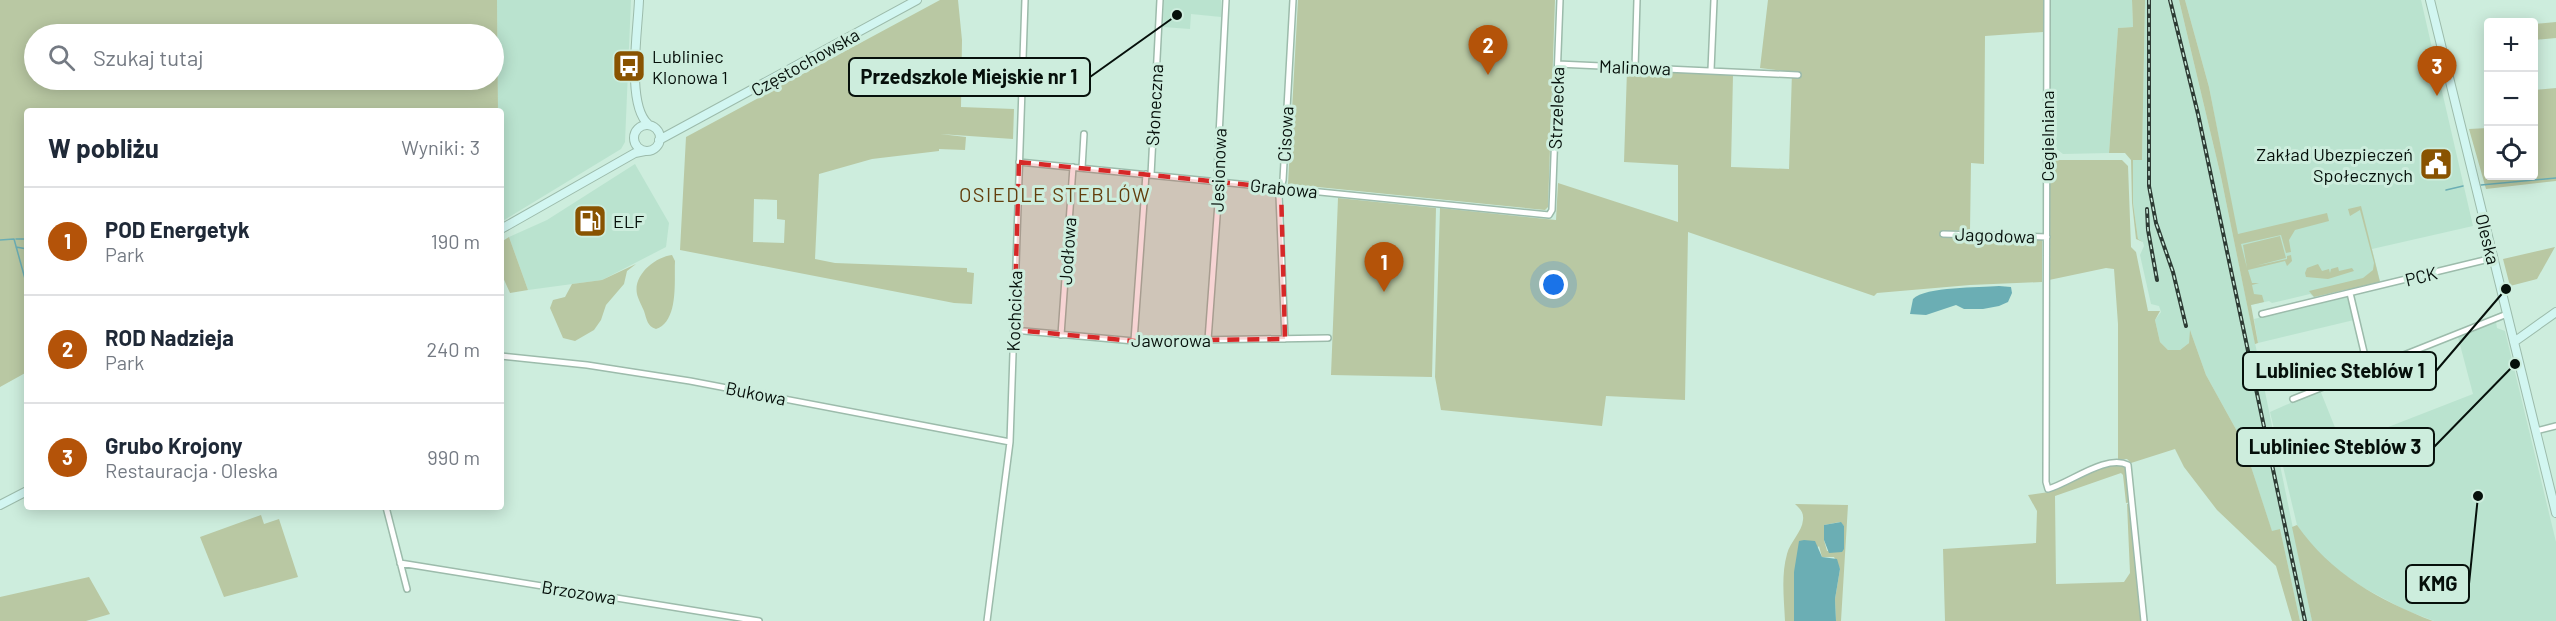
<!DOCTYPE html>
<html lang="pl">
<head>
<meta charset="utf-8">
<style>
	body { margin:0; font-family:Barlow,sans-serif; background:#f6f6f7; color:#1f2937 }
	.controls { position:absolute; right:18px; top:18px; display:grid; overflow:hidden; border-radius:6px; box-shadow:0 3px 15px #0003 }
	.controls button { width:54px; height:54px; display:grid; place-items:center; padding:0; border:0; border-bottom:2px solid #e0e1e3; background:#fff; color:#1f2937; font:30px sans-serif }
	.you { position:absolute; left:1554px; top:285px; width:21px; height:21px; margin:-15px; border:4px solid #fff; border-radius:50%; background:#1a73e8; box-shadow:0 0 0 9px #1a73e833 }
	.badge { display:grid; place-items:center; width:39px; height:39px; border-radius:50%; background:#b45309; color:#fff; font-size:20px; font-weight:700 }
	.pin { position:absolute; translate:-50% -50px; filter:drop-shadow(0 2px 3px #0008) }
	.pin::after { content:''; position:absolute; top:32px; width:21px; height:18px; background:inherit; clip-path:polygon(0 0,100% 0,50% 100%) }
	.list { margin:0; padding:0; list-style:none }
	h2 { display:flex; justify-content:space-between; align-items:center; height:78px; margin:0; padding:0 24px; font-size:26px }
	h2 small { font-size:20px; font-weight:400; color:#747a83 }
	.list li { display:grid; grid-template-columns:39px 1fr auto; gap:18px; align-items:center; box-sizing:border-box; height:108px; padding:0 24px; border-top:2px solid #e0e1e3 }
	.list b { display:block; font-size:22px; white-space:nowrap }
	.list p { margin:0; font-size:20px; white-space:nowrap; color:#747a83 }
	.list em { font-size:20px; font-style:normal; color:#747a83 }
	.icon { flex:none; width:33px; height:33px; fill:none; stroke:currentColor; stroke-width:2; stroke-linecap:round; stroke-linejoin:round }
	.map { position:relative; flex:none; width:2556px; height:621px; overflow:hidden }
	.search { position:absolute; background:#fff; box-shadow:0 3px 15px #0003; left:24px; top:24px; width:480px; height:66px; display:flex; align-items:center; gap:15px; box-sizing:border-box; padding:0 21px; border-radius:33px; color:#747a83; font-size:22px }
	.panel { position:absolute; background:#fff; box-shadow:0 3px 15px #0003; left:24px; top:108px; width:480px; height:402px; border-radius:6px }
	.map>svg:first-child { display:block }
	.built { fill:#bae3cf }
	.green { fill:#b9c8a3; fill-rule:evenodd }
	.water { fill:#6baeb4 }
	.lines { fill:none; stroke-linecap:round; stroke-linejoin:round }
	.stream { stroke:#6baeb4; stroke-width:1.5 }
	.street-casing { stroke:#9cbbab; stroke-width:8 }
	.secondary-casing { stroke:#9cbbab; stroke-width:10 }
	.street { stroke:#fff; stroke-width:5 }
	.secondary { stroke:#d2f6f1; stroke-width:8 }
	.rail-casing { stroke:#2d3b34; stroke-width:4 }
	.rail { stroke:#cdeddd; stroke-width:1.5; stroke-dasharray:4.5; stroke-linecap:butt }
	.marked { fill:#d62828; fill-opacity:0.2; stroke:#d62828; stroke-width:4.5; stroke-dasharray:12 8; stroke-linejoin:round }
	.labels { text-anchor:middle; dominant-baseline:central; stroke-width:6; stroke-linejoin:round; paint-order:stroke }
	.poi-label { font-size:18px; fill:#06100b; stroke:#cdeddd; text-anchor:start }
	.street-label { font-size:18px; fill:#06100b; stroke:#cdeddd }
	.neighbourhood-label { font-size:20px; letter-spacing:1.5px; fill:#633e0d; stroke:#cdeddd }
	.leader { fill:none; stroke:#06100b; stroke-width:2 }
	.callout-dot { fill:#06100b; stroke:#cdeddd; stroke-width:2 }
	.callout { fill:#cdeddd; stroke:#06100b; stroke-width:2 }
	.callout-label { font-size:20px; text-anchor:middle; font-weight:bold; fill:#06100b }
</style>
</head>
<body>
<div class="map">
<svg width="2556" height="621" viewBox="0 0 2556 621">
	<rect width="100%" height="100%" fill="#cdeddd"/>
	<path class="built" d="M 497,0 L 631,0 L 625,142 L 621,149 L 501,222 L 501,111 L 498,111 Z
		M 1164,0 L 1221,0 L 1221,17 L 1191,14 L 1190,29 L 1163,27 Z
		M 2050,0 L 2132,0 L 2133,27 L 2118,28 L 2109,153 L 2063,154 L 2050,144 Z
		M 2145,0 L 2179,0 L 2221,177 L 2312,621 L 2300,621 L 2280,530 L 2272,532 L 2243,442 L 2206,375 L 2191,333 L 2189,343 L 2180,350 L 2168,350 L 2160,342 L 2155,320 L 2161,312 L 2159,306 L 2151,304 L 2140,255 L 2144,246 L 2143,242 L 2138,239 L 2133,203 L 2133,160 L 2142,160 Z
		M 2185,0 L 2421,0 L 2473,226 L 2372,249 L 2380,281 L 2314,297 L 2310,294 L 2272,303 L 2269,301 L 2251,305 L 2209,87 Z
		M 635,164 L 669,223 L 666,247 L 602,280 L 528,290 L 509,237 L 547,220 Z
		M 2348,296 L 2354,320 L 2258,343 L 2254,319 Z
		M 2496,322 L 2497,328 L 2505,331 L 2556,542 L 2556,621 L 2434,621 L 2405,610 L 2364,588 L 2333,567 L 2312,547 L 2297,525 L 2270,412 L 2320,390 L 2342,445 L 2473,394 L 2458,337 Z"/>
	<path class="green" d="M 0,0 L 497,0 L 498,111 L 27,111 L 27,372 L 0,387 ZM 494,34 L 494,80 L 34,80 L 34,34 Z
		M 940,0 L 958,0 L 962,40 L 961,107 L 1014,109 L 1013,139 L 940,134 L 966,137 L 965,150 L 939,149 L 939,151 L 872,159 L 819,174 L 815,259 L 835,263 L 967,268 L 967,272 L 974,273 L 972,304 L 954,303 L 680,250 L 686,137 ZM 754,199 L 777,200 L 777,219 L 785,220 L 784,243 L 753,242 Z
		M 1298,0 L 1555,0 L 1548,207 L 1545,210 L 1288,184 Z
		M 1768,0 L 2044,0 L 2043,32 L 1985,36 L 1984,164 L 1971,163 L 1970,230 L 1943,231 L 1943,237 L 2042,240 L 2042,282 L 1970,285 L 1877,293 L 1874,296 L 1688,232 L 1685,400 L 1606,396 L 1602,426 L 1441,410 L 1435,377 L 1440,208 L 1556,220 L 1558,183 L 1678,222 L 1678,165 L 1624,162 L 1627,70 L 1733,75 L 1731,167 L 1789,169 L 1792,72 L 1760,68 Z
		M 2132,0 L 2145,0 L 2142,160 L 2133,160 L 2133,203 L 2138,239 L 2143,242 L 2136,239 L 2132,203 L 2131,160 L 2125,153 L 2109,153 L 2118,28 L 2133,27 Z
		M 2179,0 L 2185,0 L 2209,87 L 2238,234 L 2327,213 L 2329,221 L 2295,230 L 2289,240 L 2291,252 L 2286,253 L 2281,235 L 2241,244 L 2247,268 L 2243,245 L 2280,236 L 2286,258 L 2255,266 L 2287,259 L 2287,256 L 2291,255 L 2292,261 L 2287,266 L 2285,261 L 2248,270 L 2252,283 L 2259,283 L 2252,285 L 2254,294 L 2262,295 L 2264,302 L 2251,305 L 2258,343 L 2255,344 L 2221,177 Z
		M 2556,22 L 2556,38 L 2534,40 L 2534,24 Z
		M 2556,88 L 2556,181 L 2486,189 L 2469,129 L 2488,128 L 2488,176 L 2534,176 L 2534,125 L 2537,124 L 2534,90 Z
		M 2050,160 L 2122,160 L 2128,166 L 2131,247 L 2136,252 L 2148,311 L 2160,311 L 2155,320 L 2160,342 L 2168,350 L 2180,350 L 2189,343 L 2190,330 L 2206,375 L 2243,442 L 2272,531 L 2280,529 L 2300,621 L 2292,621 L 2276,566 L 2217,510 L 2184,467 L 2175,449 L 2131,463 L 2127,459 L 2118,460 L 2118,324 L 2114,269 L 2106,268 L 2049,280 Z
		M 1338,198 L 1436,208 L 1432,377 L 1331,375 Z
		M 2361,206 L 2380,282 L 2314,297 L 2309,291 L 2363,278 L 2373,270 L 2374,263 L 2360,210 L 2350,216 L 2348,209 Z
		M 509,237 L 528,290 L 510,293 L 501,273 L 501,242 Z
		M 2555,247 L 2537,279 L 2510,286 L 2503,259 Z
		M 672,255 L 675,261 C 674,281 679,321 656,329 C 647,326 647,320 644,311 C 642,306 638,299 637,294 C 633,275 655,257 672,255 Z
		M 636,264 L 627,271 L 624,284 L 606,305 L 601,320 L 594,330 L 575,341 L 563,338 L 550,308 L 553,300 L 565,297 L 572,284 L 602,280 Z
		M 2318,264 L 2322,271 L 2329,269 L 2330,273 L 2331,269 L 2338,267 L 2339,271 L 2352,268 L 2354,271 L 2328,279 L 2306,277 L 2305,273 L 2307,268 Z
		M 2116,465 L 2126,466 L 2132,502 L 2126,503 L 2123,475 L 2121,473 L 2055,496 L 2056,584 L 2124,582 L 2130,573 L 2127,504 L 2132,503 L 2141,621 L 1945,621 L 1943,549 L 2036,543 L 2037,511 L 2028,495 L 2049,492 L 2096,470 Z
		M 1795,504 L 1848,505 L 1841,621 L 1836,621 L 1835,599 L 1840,569 L 1834,557 L 1822,557 L 1819,546 L 1794,572 L 1794,621 L 1785,621 C 1784,599 1781,575 1787,554 C 1790,542 1802,532 1803,520 C 1804,512 1800,509 1795,504 ZM 1840,522 L 1844,526 L 1844,549 L 1827,551 L 1824,540 L 1824,525 Z
		M 261,515 L 264,524 L 279,519 L 298,577 L 224,597 L 200,537 Z
		M 2297,525 C 2330,573 2380,601 2433,621 L 2312,621 L 2292,527 Z
		M 89,577 L 110,614 L 86,621 L 0,621 L 0,597 Z"/>
	<path class="water" d="M 1999,286 L 2011,287 L 2012,293 L 2008,302 L 1999,306 L 1983,309 L 1964,309 L 1956,305 L 1926,315 L 1910,314 L 1913,299 C 1926,286 1979,288 1999,286 Z
		M 1841,522 L 1844,526 L 1844,549 L 1842,552 L 1829,553 L 1824,540 L 1824,525 Z
		M 1804,540 L 1815,541 L 1822,557 L 1837,559 L 1840,569 L 1835,599 L 1836,621 L 1794,621 L 1794,572 L 1799,541 Z"/>
	<g class="lines">
		<path class="stream" d="M 2481,185 L 2556,178
			M 2446,190 L 2463,186
			M 16,239 L 27,239
			M 0,240 L 14,239 L 27,286
			M 16,247 L 27,249"/>
		<g class="street-casing">
			<path id="street" d="M 2047,0 L 2046,482 L 2048,489 C 2070,483 2106,454 2128,465 L 2144,621
				M 1558,64 L 1798,75
				M 1635,68 L 1637,0
				M 1711,70 L 1714,0
				M 1019,162 L 1549,215 L 1552,210 L 1560,0
				M 1082,168 L 1084,134
				M 1151,175 L 1160,0
				M 1943,234 L 2047,237
				M 2350,293 L 2368,369
				M 2262,314 L 2493,258
				M 1014,330 L 1134,341 L 1328,338
				M 1061,335 L 1073,167
				M 1285,339 L 1279,196 L 1283,180 L 1293,0
				M 1208,340 L 1219,189 L 1217,174 L 1226,0
				M 1134,341 L 1146,174
				M 501,356 L 587,365 L 690,381 L 1010,442
				M 2293,399 L 2507,314
				M 2536,431 L 2556,426
				M 386,507 L 407,589
				M 400,563 L 759,621
				M 987,621 L 1010,442 L 1025,0"/>
		</g>
		<g class="secondary-casing">
			<path id="secondary" d="M 639,0 C 638,30 626,104 648,124
				M 2430,0 L 2556,513
				M634 138a13 13 0 1 1 26 0a13 13 0 1 1-26 0Z
				M 659,140 L 917,0
				M 501,229 L 635,153 L 645,151
				M 2514,342 L 2556,312
				M 0,505 L 27,491"/>
		</g>
		<use href="#street" class="street"/>
		<use href="#secondary" class="secondary"/>
		<g class="rail-casing">
			<path id="rail" d="M 2149,0 L 2149,186 L 2156,223 L 2173,272 L 2186,326
				M 2170,0 L 2198,114 L 2305,621
				M 2147,209 L 2148,230 L 2157,280"/>
		</g>
		<use href="#rail" class="rail"/>
	</g>
	<path class="marked" d="M 1019,162 L 1281,188 L 1285,339 L 1134,341 L 1014,330 Z"/>
	<defs>
		<g id="bus-square" transform="scale(1.725)"><rect x="-9" y="-9" width="18" height="18" rx="4" fill="#895301" stroke="#cdeddd"/><path d="M-5-6H5V4H4V6H2V4H-2V6H-4V4H-5ZM-3.5-4V0h7V-4ZM-3.5 1.2v1.5H-2V1.2ZM2 1.2v1.5H3.5V1.2Z" fill="#fff"/></g>
		<g id="civic-square" transform="scale(1.725)"><rect x="-9" y="-9" width="18" height="18" rx="4" fill="#895301" stroke="#cdeddd"/><path d="M-.6-6.5H3V-4.5H.6V-3L4-1V1h2V6H-6V1h2V-1L-.6-3ZM-1.2 2.5V6h2.4V2.5Z" fill="#fff"/></g>
		<g id="fuel-square" transform="scale(1.725)"><rect x="-9" y="-9" width="18" height="18" rx="4" fill="#895301" stroke="#cdeddd"/><path d="M-5.5-6h7V0h2V4h1.3V-2.5L3-4.5l.8-.8L6-3V5H2.5V1h-1V6h-7ZM-4.2-4.7v3.2H.2V-4.7Z" fill="#fff"/></g>
	</defs>
	<g fill-rule="evenodd">
		<use href="#bus-square" x="629" y="66"/>
		<use href="#civic-square" x="2436" y="164"/>
		<use href="#fuel-square" x="590" y="221"/>
	</g>
	<g class="labels">
		<g class="poi-label">
			<text x="652" y="56">Lubliniec<tspan x="652" dy="21">Klonowa 1</tspan></text>
			<text x="2413" y="154" text-anchor="end">Zakład Ubezpieczeń<tspan x="2413" dy="21">Społecznych</tspan></text>
			<text x="613" y="221">ELF</text>
		</g>
		<g class="street-label">
			<text transform="translate(805 62) rotate(-29)">Częstochowska</text>
			<text transform="translate(1635 67) rotate(2)">Malinowa</text>
			<text transform="translate(1154 105) rotate(-87)">Słoneczna</text>
			<text transform="translate(1556 108) rotate(-88)">Strzelecka</text>
			<text transform="translate(1285 134) rotate(-87)">Cisowa</text>
			<text transform="translate(2047 136) rotate(-90)">Cegielniana</text>
			<text transform="translate(1218 170) rotate(-88)">Jesionowa</text>
			<text transform="translate(1284 188) rotate(6)">Grabowa</text>
			<text transform="translate(1995 235) rotate(2)">Jagodowa</text>
			<text transform="translate(2488 239) rotate(76)">Oleska</text>
			<text transform="translate(1067 251) rotate(-86)">Jodłowa</text>
			<text transform="translate(2421 276) rotate(-14)">PCK</text>
			<text transform="translate(1014 311) rotate(-88)">Kochcicka</text>
			<text x="1171" y="340">Jaworowa</text>
			<text transform="translate(756 393) rotate(11)">Bukowa</text>
			<text transform="translate(579 592) rotate(9)">Brzozowa</text>
		</g>
		<g class="neighbourhood-label">
			<text x="1055" y="194">OSIEDLE STEBLÓW</text>
		</g>
	</g>
	<path class="leader" d="M1177 15L1090 77M2506 289L2436 371M2515 364L2434 447M2478 496L2469 584"/>
	<g class="callout-dot">
		<circle cx="1177" cy="15" r="6"/>
		<circle cx="2506" cy="289" r="6"/>
		<circle cx="2515" cy="364" r="6"/>
		<circle cx="2478" cy="496" r="6"/>
	</g>
	<g class="callout">
		<rect x="849" y="58" width="241" height="38" rx="6"/>
		<rect x="2243" y="352" width="193" height="38" rx="6"/>
		<rect x="2237" y="428" width="197" height="38" rx="6"/>
		<rect x="2406" y="565" width="63" height="38" rx="6"/>
	</g>
	<g class="callout-label">
		<text x="969" y="84">Przedszkole Miejskie nr 1</text>
		<text x="2340" y="378">Lubliniec Steblów 1</text>
		<text x="2335" y="454">Lubliniec Steblów 3</text>
		<text x="2438" y="591">KMG</text>
	</g>
</svg>
<div class="controls">
<button>+</button>
<button>−</button>
<button><svg class="icon" aria-label="locate" viewBox="0 0 24 24"><circle cx="12" cy="12" r="6"/><path d="M12 2v4M12 18v4M2 12h4M18 12h4"/></svg></button>
</div>
<div class="you"></div>
<div class="pin badge" style="left:1384px;top:292px">1</div>
<div class="pin badge" style="left:1488px;top:75px">2</div>
<div class="pin badge" style="left:2437px;top:96px">3</div>
<div class="search"><svg class="icon" aria-label="search" viewBox="0 0 24 24"><circle cx="10" cy="10" r="6"/><path d="M15 15l6 6"/></svg>Szukaj tutaj</div>
<section class="panel">
<h2>W pobliżu<small>Wyniki: 3</small></h2>
<ul class="list">
<li><span class="badge">1</span><div><b>POD Energetyk</b><p>Park</p></div><em>190 m</em></li>
<li><span class="badge">2</span><div><b>ROD Nadzieja</b><p>Park</p></div><em>240 m</em></li>
<li><span class="badge">3</span><div><b>Grubo Krojony</b><p>Restauracja · Oleska</p></div><em>990 m</em></li>
</ul>
</section>
</div>
</body>
</html>
